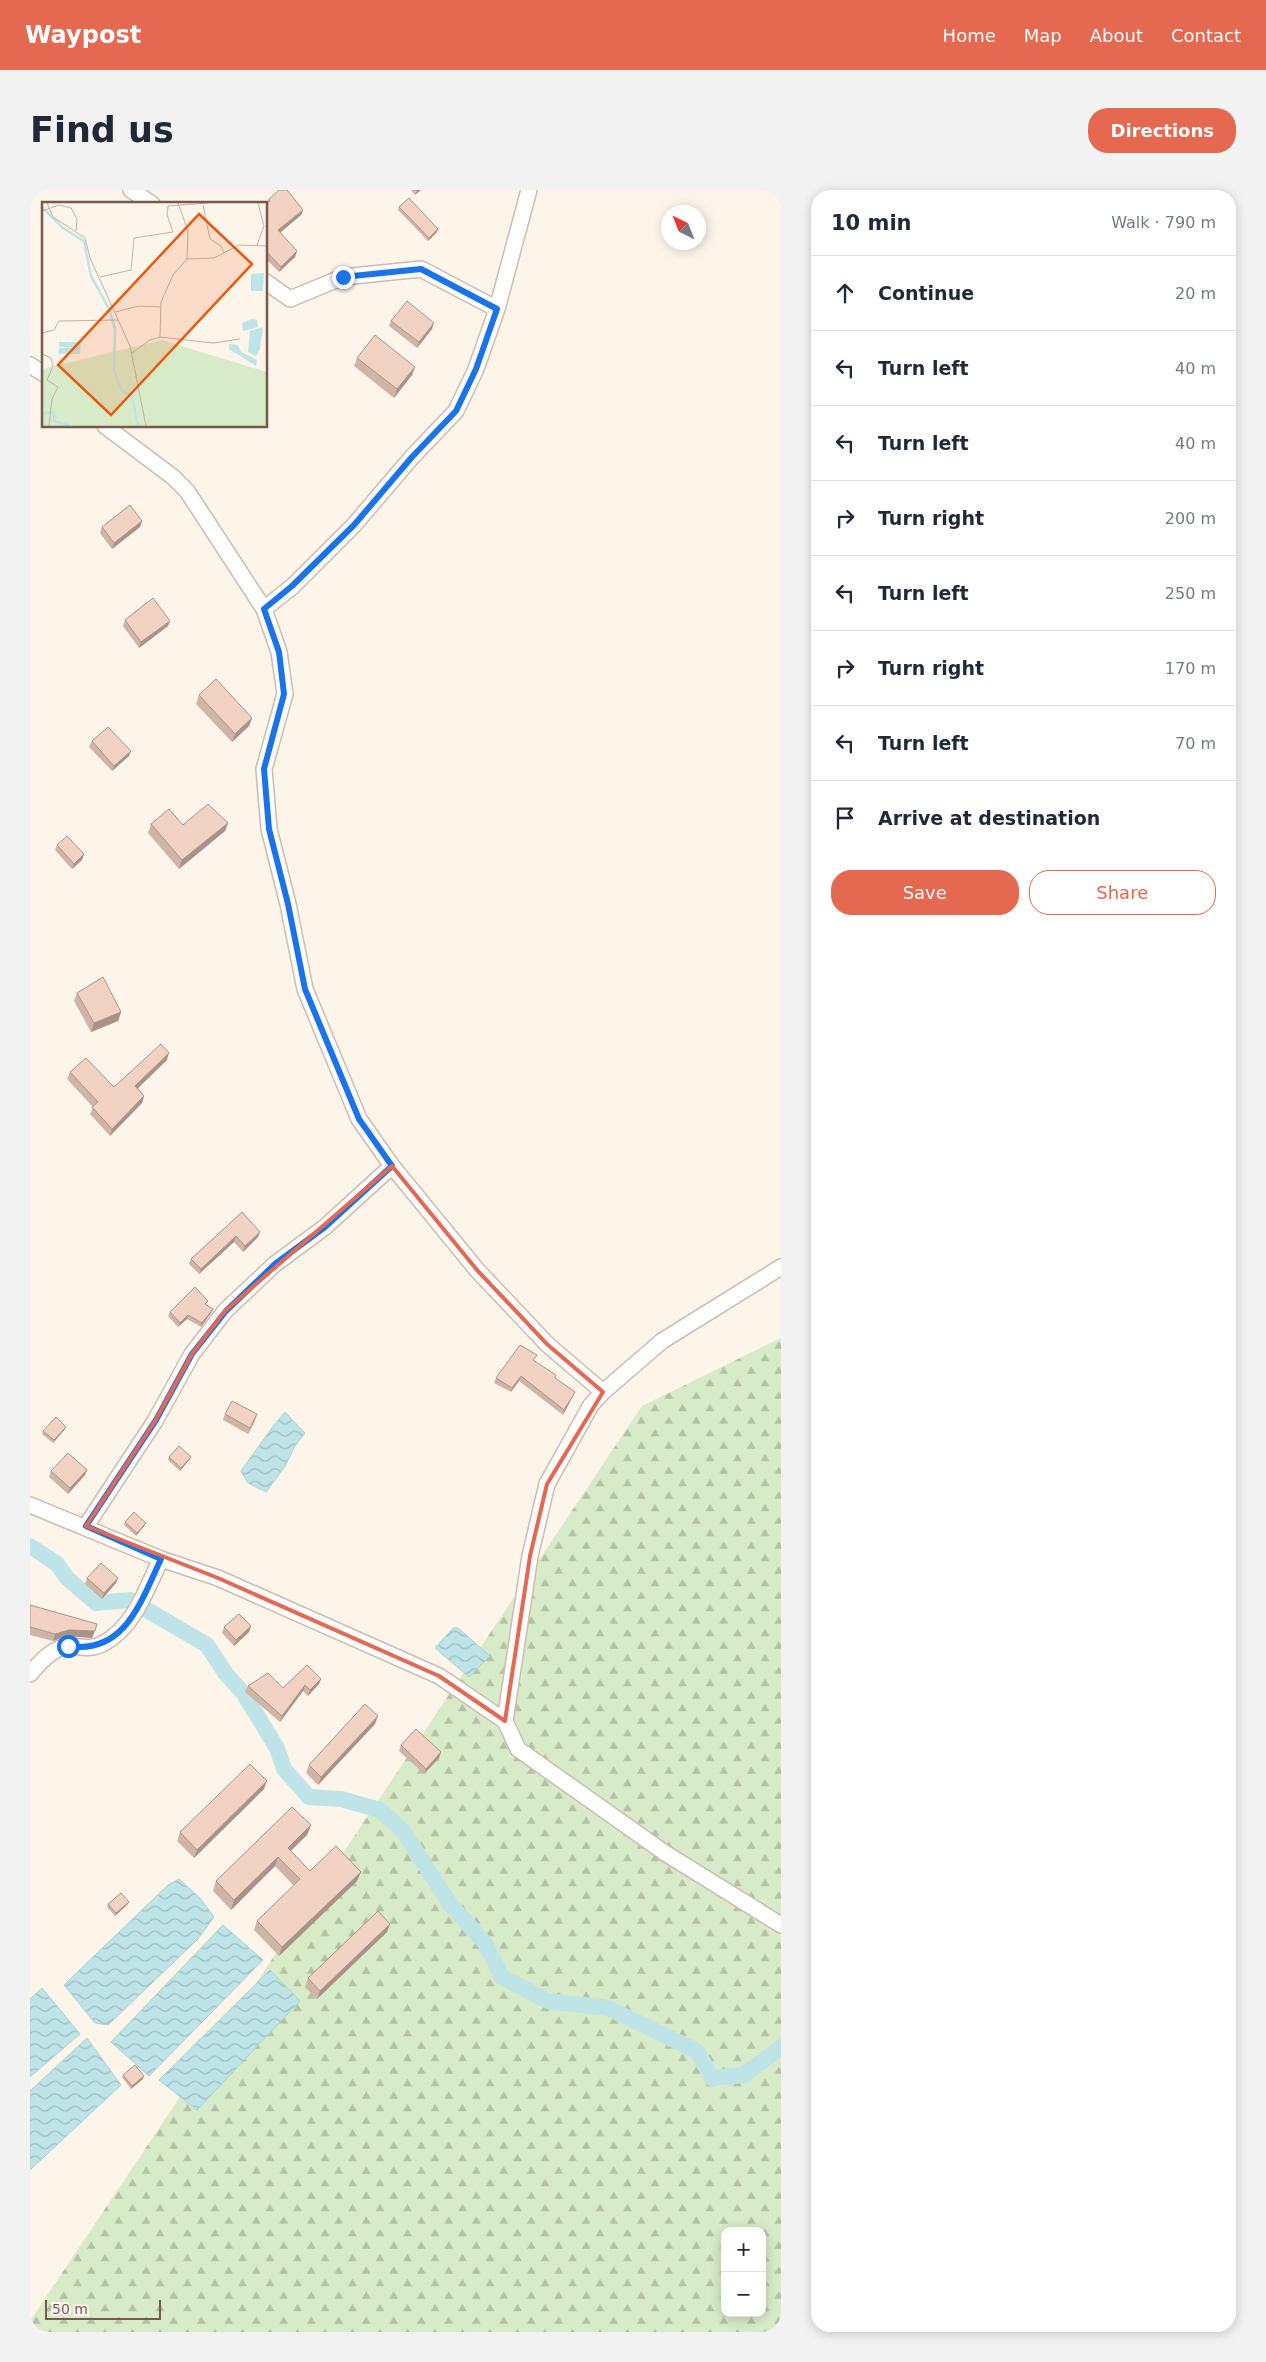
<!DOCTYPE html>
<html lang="en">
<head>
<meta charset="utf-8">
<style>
	body { margin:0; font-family:"DejaVu Sans",sans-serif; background:#f2f2f3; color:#1f2937 }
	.controls { position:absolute; right:15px; bottom:15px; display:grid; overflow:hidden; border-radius:10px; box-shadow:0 2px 12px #0003 }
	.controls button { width:45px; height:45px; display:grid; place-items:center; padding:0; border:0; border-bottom:1px solid #e0e1e3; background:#fff; color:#1f2937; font:25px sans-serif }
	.compass { position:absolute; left:631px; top:15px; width:45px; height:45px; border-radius:50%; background:#fff; box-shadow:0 2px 12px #0003; rotate:317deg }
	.scale { position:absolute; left:15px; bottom:12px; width:116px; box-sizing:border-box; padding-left:5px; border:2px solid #78594d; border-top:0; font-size:14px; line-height:18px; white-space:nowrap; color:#78594d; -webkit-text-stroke:4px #fff9f1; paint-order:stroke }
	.stop { position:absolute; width:15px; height:15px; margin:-11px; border:4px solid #1a73e8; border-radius:50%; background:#fff }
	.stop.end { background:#1a73e8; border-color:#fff; box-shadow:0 1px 5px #0008 }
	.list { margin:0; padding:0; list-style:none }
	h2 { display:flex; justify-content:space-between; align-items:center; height:65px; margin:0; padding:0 20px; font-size:21px }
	h2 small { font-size:16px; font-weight:400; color:#747a83 }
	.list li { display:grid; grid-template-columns:32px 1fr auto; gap:15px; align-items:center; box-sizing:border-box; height:75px; padding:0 20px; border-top:1px solid #e0e1e3 }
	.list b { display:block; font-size:19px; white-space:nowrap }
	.list em { font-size:16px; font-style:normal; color:#747a83 }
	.actions { display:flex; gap:10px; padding:15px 20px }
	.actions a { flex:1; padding:11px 0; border:1px solid #e56851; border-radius:20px; text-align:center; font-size:18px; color:#e56851 }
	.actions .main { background:#e56851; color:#fff }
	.icon { flex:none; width:28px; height:28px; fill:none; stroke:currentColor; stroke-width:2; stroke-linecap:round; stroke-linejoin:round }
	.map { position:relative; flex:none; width:751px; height:2142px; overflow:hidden; border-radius:20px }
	header { display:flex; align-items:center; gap:30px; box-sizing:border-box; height:70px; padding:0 25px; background:#e56851; color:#fff }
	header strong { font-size:24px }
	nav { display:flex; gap:28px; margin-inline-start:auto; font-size:18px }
	.intro { display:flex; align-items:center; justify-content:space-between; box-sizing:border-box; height:120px; padding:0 30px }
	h1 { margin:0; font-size:35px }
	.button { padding:12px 22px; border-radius:20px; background:#e56851; color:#fff; font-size:18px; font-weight:700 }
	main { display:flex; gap:30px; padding:0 30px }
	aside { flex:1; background:#fff; border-radius:20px; box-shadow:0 2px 12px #0003 }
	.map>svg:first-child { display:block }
	.forest { fill:url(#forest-firs); fill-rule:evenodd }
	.water { fill:url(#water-waves); stroke:#a4d4d9 }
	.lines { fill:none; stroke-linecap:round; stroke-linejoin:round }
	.canal { stroke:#bee4e7; stroke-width:16 }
	.minor-casing { stroke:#cfbbaf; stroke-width:18 }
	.minor { stroke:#fff; stroke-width:15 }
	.wall { fill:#d0b5a7 }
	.shaded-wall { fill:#a99388 }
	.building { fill:#f2d2c2; stroke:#a99388 }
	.route { stroke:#1a73e8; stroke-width:6 }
	.marked { fill:none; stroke:#e56851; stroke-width:4; stroke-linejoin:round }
	.inset-river { fill:none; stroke:#bee4e7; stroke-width:2.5 }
	.inset-road { fill:none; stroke:#c4b1a6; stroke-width:1 }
	.view { fill:#e8590c; fill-opacity:0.15; stroke:#e8590c; stroke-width:2.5 }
	.inset-edge { fill:none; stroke:#78594d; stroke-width:2.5 }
</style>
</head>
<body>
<header>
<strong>Waypost</strong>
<nav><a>Home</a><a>Map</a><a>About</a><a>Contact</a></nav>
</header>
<div class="intro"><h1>Find us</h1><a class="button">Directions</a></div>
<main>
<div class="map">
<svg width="751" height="2142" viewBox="0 0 751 2142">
	<defs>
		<pattern id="forest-firs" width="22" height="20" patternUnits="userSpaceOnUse" patternTransform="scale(1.25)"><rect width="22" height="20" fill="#d8ebc8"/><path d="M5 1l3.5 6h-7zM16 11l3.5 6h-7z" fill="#b4c1a5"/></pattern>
		<pattern id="water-waves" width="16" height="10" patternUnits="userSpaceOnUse" patternTransform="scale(1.25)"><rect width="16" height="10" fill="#bee4e7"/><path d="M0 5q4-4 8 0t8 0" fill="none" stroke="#9fbcbd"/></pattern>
	</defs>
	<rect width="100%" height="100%" fill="#fdf4ea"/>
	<path class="forest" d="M 751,1148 L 751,2142 L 0,2142 L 0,2131 L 612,1216 ZM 695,2041 L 732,2041 L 732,2123 L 695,2123 Z"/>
	<path class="water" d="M 255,1222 L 275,1243 L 265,1256 L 255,1276 L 236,1302 L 218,1293 L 211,1281 L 244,1235 Z
		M 423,1438 L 428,1438 L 460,1466 L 439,1487 L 405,1458 Z
		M 149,1689 L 170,1708 L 184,1727 L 168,1749 L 78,1835 L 65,1833 L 34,1795 L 138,1695 Z
		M 193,1735 L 233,1770 L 119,1886 L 81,1852 Z
		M 240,1780 L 270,1811 L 167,1920 L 129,1890 Z
		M 12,1798 L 50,1844 L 0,1887 L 0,1809 Z
		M 57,1848 L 91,1895 L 0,1980 L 0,1901 Z"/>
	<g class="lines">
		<path class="canal" d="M 0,1356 L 27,1374 L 37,1388 L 66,1413 L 100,1410 L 177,1455 L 196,1484 L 214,1504 L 247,1558 L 254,1579 L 279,1607 L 311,1609 L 350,1620 L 373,1641 L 420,1714 L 455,1753 L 472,1787 L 518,1811 L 578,1818 L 667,1861 L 682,1888 L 714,1885 L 751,1857"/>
		<g class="minor-casing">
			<path id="minor" d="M 101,0 L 122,14
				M 236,92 L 260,109 L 313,87 L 391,79 L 467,119
				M 0,175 L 14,184
				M 75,236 L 143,287 L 157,301 L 234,419 L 249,462 L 255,504 L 234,579 L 239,639 L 258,714 L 275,799 L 329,929 L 362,976 L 447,1080 L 518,1155 L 573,1202 L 561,1215 L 517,1294 L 500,1366 L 475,1531
				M 234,419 L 263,396 L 324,335 L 382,267 L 426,221 L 446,179 L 467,119 L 499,0
				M 573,1202 L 632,1151 L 751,1077
				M 0,1315 L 131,1369 L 188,1388 L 409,1486 L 475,1531 L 488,1559 L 635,1663 L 751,1735
				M 56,1336 L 125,1231 L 162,1164 L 195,1121 L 245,1074 L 295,1037 L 362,976
				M 0,1484 C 9,1473 24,1456 40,1456 C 52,1457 62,1460 74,1453 C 105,1436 116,1399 131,1369"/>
		</g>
		<use href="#minor" class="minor"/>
	</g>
	<path class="wall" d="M 381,0 L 391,0 L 385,5 Z
		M 239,9 L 273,20 L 271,25 L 250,43 L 267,61 L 265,67 L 249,82 L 236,69 L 236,15 Z
		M 369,17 L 408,39 L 407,42 L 398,51 L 368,20 Z
		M 361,131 L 402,139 L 387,158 L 359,136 Z
		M 327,168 L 385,177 L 382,185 L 364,208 L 324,176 Z
		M 112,331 L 110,337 L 82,359 L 70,343 L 72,337 Z
		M 95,430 L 138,436 L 109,458 L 93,436 Z
		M 169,505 L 222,528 L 219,536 L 202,552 L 166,514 Z
		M 62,551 L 99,566 L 82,581 L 59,557 Z
		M 198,633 L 195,641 L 149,679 L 118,643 L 121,634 L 153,635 Z
		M 27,655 L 54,664 L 52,670 L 42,679 L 25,660 Z
		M 47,803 L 91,822 L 88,831 L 61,842 L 44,811 Z
		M 137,870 L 108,898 L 114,906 L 112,913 L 80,946 L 60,924 L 63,917 L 37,889 L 40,882 L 84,897 Z
		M 212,1022 L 228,1047 L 213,1062 L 204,1052 L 169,1084 L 159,1074 L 161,1069 Z
		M 176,1115 L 183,1119 L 181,1123 L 171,1137 L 157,1129 L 148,1137 L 138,1126 L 140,1122 Z
		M 505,1170 L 504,1171 L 525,1188 L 543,1206 L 533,1225 L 489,1191 L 481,1202 L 464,1193 L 466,1188 Z
		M 195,1224 L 225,1230 L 218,1244 L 193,1230 Z
		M 36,1237 L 35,1239 L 23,1253 L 12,1244 L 13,1241 Z
		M 139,1267 L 161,1267 L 160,1269 L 150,1281 L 138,1270 Z
		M 57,1280 L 55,1285 L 38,1304 L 19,1287 L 21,1281 Z
		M 95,1332 L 115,1335 L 106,1346 L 94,1335 Z
		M 57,1388 L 86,1393 L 72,1409 L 55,1394 Z
		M 0,1415 L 62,1448 L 36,1446 L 23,1451 L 0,1445 Z
		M 221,1436 L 219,1442 L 204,1456 L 192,1443 L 194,1437 Z
		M 277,1475 L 289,1494 L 278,1506 L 273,1501 L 250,1532 L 215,1502 L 218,1496 L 253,1498 Z
		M 345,1534 L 288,1595 L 276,1583 L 279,1575 Z
		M 371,1555 L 411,1562 L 409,1568 L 394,1584 L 369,1561 Z
		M 234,1599 L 164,1668 L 147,1651 L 150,1642 Z
		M 281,1635 L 277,1645 L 261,1661 L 280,1681 L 327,1691 L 249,1766 L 224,1740 L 227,1731 L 264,1696 L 245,1676 L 201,1720 L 183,1701 L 186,1691 Z
		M 78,1714 L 98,1714 L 85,1726 L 77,1717 Z
		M 360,1734 L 357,1742 L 287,1809 L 275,1797 L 278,1788 Z
		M 93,1885 L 113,1889 L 101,1899 L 92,1887 Z"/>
	<path class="shaded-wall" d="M 387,0 L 391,0 L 385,5 Z
		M 273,20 L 271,25 L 246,46 L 248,40 Z
		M 408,39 L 407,42 L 398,51 L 399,48 Z
		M 267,61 L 265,67 L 249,82 L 251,77 Z
		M 404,133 L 402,139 L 387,158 L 389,152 Z
		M 385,177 L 382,185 L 364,208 L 367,199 Z
		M 112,331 L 110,337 L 82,359 L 84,353 Z
		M 140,431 L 138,436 L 109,458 L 111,452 Z
		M 222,528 L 219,536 L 202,552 L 205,544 Z
		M 101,561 L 99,566 L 82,581 L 84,576 Z
		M 198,633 L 195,641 L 149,679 L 152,670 Z
		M 54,664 L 52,670 L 42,679 L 44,674 Z
		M 91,822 L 88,831 L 61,842 L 64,833 Z
		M 139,863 L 137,870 L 103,903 L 105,896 Z
		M 114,906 L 112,913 L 80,946 L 82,939 Z
		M 230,1042 L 228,1047 L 213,1062 L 215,1056 Z
		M 206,1046 L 204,1052 L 169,1084 L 171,1079 Z
		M 183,1119 L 181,1123 L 171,1137 L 172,1133 Z
		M 158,1125 L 157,1129 L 148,1137 L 150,1133 Z
		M 491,1186 L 489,1191 L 481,1202 L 482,1198 Z
		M 545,1202 L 543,1206 L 533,1225 L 534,1220 Z
		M 227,1224 L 225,1230 L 218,1244 L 220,1238 Z
		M 36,1237 L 35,1239 L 23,1253 L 24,1250 Z
		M 161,1267 L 160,1269 L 150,1281 L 151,1278 Z
		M 57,1280 L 55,1285 L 38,1304 L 40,1298 Z
		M 116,1333 L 115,1335 L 106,1346 L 107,1343 Z
		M 88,1388 L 86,1393 L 72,1409 L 74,1403 Z
		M 221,1436 L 219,1442 L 204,1456 L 206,1450 Z
		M 39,1440 L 65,1441 L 62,1448 L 36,1446 L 23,1451 L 25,1444 Z
		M 291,1489 L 289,1494 L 278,1506 L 280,1500 Z
		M 275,1495 L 273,1501 L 250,1532 L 252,1526 Z
		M 348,1526 L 345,1534 L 288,1595 L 291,1587 Z
		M 411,1562 L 409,1568 L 394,1584 L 396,1579 Z
		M 237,1591 L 234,1599 L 164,1668 L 167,1660 Z
		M 281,1635 L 277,1645 L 254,1667 L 258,1658 Z
		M 248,1667 L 245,1676 L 201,1720 L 204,1710 Z
		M 331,1682 L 327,1691 L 249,1766 L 252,1757 Z
		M 99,1712 L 98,1714 L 85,1726 L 86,1723 Z
		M 360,1734 L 357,1742 L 287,1809 L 290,1801 Z
		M 114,1886 L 113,1889 L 101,1899 L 102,1896 Z"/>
	<path class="building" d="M 249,0 L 257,0 L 273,20 L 248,40 L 267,61 L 251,77 L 236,61 L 236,15 L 240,11 L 239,9 Z
		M 379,8 L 408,39 L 399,48 L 369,17 Z
		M 377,111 L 404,133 L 389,152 L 361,131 Z
		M 345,145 L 385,177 L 367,199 L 327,168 Z
		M 100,315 L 112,331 L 84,353 L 72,337 Z
		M 123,408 L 140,431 L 111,452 L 95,430 Z
		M 186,489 L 222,528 L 205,544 L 169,505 Z
		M 78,537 L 101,561 L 84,576 L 62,551 Z
		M 178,614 L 198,633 L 152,670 L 121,634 L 139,619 L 153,635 Z
		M 37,646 L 54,664 L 44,674 L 27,655 Z
		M 73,787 L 91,822 L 64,833 L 47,803 Z
		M 131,854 L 139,863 L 105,896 L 114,906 L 82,939 L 62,917 L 68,912 L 40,882 L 56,868 L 84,897 Z
		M 212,1022 L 230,1042 L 215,1056 L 206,1046 L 171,1079 L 161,1069 Z
		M 165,1097 L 178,1111 L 175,1114 L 183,1119 L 172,1133 L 158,1125 L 150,1133 L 140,1122 Z
		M 490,1155 L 507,1165 L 503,1170 L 526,1185 L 525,1188 L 545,1202 L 534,1220 L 491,1186 L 482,1198 L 466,1188 Z
		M 202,1211 L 227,1224 L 220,1238 L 195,1224 Z
		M 26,1227 L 36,1237 L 24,1250 L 13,1241 Z
		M 149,1256 L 161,1267 L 151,1278 L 139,1267 Z
		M 38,1263 L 57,1280 L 40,1298 L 21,1281 Z
		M 104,1322 L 116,1333 L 107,1343 L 95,1332 Z
		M 71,1373 L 88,1388 L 74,1403 L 57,1388 Z
		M 0,1415 L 67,1434 L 65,1441 L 39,1440 L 25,1444 L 0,1437 Z
		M 209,1424 L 221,1436 L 206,1450 L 194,1437 Z
		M 277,1475 L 291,1489 L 280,1500 L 275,1495 L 252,1526 L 218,1496 L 238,1483 L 253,1498 Z
		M 335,1514 L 348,1526 L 291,1587 L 279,1575 Z
		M 386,1539 L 411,1562 L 396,1579 L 371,1555 Z
		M 220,1574 L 237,1591 L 167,1660 L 150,1642 Z
		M 262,1617 L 281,1635 L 258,1658 L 280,1681 L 306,1656 L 331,1682 L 252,1757 L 227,1731 L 270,1689 L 248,1667 L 204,1710 L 186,1691 Z
		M 91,1703 L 99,1712 L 86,1723 L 78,1714 Z
		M 348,1721 L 360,1734 L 290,1801 L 278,1788 Z
		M 105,1875 L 114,1886 L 102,1896 L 93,1885 Z"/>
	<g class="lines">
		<path class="route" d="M 38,1456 C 95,1465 111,1411 131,1369 L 56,1336 L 126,1230 L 162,1164 L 196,1121 L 245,1074 L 295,1037 L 362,976 L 329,929 L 275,799 L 258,714 L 239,639 L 234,579 L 254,504 L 249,462 L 234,419 L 262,396 L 324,335 L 382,267 L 426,221 L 446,179 L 467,119 L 391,79 L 313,87"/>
	</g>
	<path class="marked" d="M 362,976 L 447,1080 L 518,1155 L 573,1202 L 517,1294 L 500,1366 L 475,1531 L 409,1486 L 188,1388 L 56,1336 L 125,1231 L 162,1164 L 195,1121 Z"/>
	<g transform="translate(12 12)">
		<rect width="225" height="225" fill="#fdf4ea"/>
		<path d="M 120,138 L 225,170 L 225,224 L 0,224 L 0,167 Z" fill="#d8ebc8"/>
		<path d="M 222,71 L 221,89 L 209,89 L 209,72 ZM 210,117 L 215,118 L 216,125 L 201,129 L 200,121 ZM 221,125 L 218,147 L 214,154 L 206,150 L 208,129 ZM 17,140 L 39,140 L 38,152 L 16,152 L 17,146 L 38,146 L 17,145 ZM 187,142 L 196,143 L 199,150 L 215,158 L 214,164 L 187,147 Z" fill="#bee4e7"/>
		<path class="inset-river" d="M 0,5 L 21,26 L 42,39 L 49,74 L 67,107 L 73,127 L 72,169 L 81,190 L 90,194 L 96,224M 0,212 L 12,210 L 12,219 L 28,224"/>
		<path class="inset-road" d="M 5,1 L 11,15 L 43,36 L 48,56 L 88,144 L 104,224M 161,3 L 168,37 L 179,44 L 182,51M 0,9 L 17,3 L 29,6 L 35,17 L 34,29M 215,43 L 222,24 L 216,1M 145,57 L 172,56 L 197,43 L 225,44M 58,75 L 89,68 L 92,36 L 131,30 L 125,13 L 126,4 L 166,1M 73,110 L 97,104 L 118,105M 0,131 L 12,128 L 17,119 L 76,118M 118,135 L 171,141 L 198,137M 90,151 L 108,138 L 118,135 L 119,100 L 131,73 L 145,57 L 146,29 L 136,1M 0,152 L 9,156 L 11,164 L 5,178 L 16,185 L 10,197 L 7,224"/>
		<path class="view" d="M 157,12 L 210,62 L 69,213 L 16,163 Z"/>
		<rect width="225" height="225" class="inset-edge"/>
	</g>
</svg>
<div class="controls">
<button>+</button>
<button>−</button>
</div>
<svg class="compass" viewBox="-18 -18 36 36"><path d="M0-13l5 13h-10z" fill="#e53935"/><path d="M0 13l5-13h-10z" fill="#747a83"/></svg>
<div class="scale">50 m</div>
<div class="stop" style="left:38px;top:1456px"></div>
<div class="stop end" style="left:313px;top:87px"></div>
</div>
<aside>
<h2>10 min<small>Walk · 790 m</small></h2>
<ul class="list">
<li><svg class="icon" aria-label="ahead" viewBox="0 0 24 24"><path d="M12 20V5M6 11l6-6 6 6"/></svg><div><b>Continue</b></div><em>20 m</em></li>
<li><svg class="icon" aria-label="left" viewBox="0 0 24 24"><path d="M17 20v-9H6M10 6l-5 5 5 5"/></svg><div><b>Turn left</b></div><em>40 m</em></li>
<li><svg class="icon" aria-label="left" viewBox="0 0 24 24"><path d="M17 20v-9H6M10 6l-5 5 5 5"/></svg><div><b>Turn left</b></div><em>40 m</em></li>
<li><svg class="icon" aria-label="right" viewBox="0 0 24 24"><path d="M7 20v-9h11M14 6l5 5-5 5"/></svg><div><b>Turn right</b></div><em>200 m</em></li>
<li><svg class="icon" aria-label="left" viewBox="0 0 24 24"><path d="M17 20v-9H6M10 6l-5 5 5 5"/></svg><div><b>Turn left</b></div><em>250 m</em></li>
<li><svg class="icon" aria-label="right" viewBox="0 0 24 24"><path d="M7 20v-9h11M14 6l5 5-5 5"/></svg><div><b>Turn right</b></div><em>170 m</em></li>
<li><svg class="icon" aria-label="left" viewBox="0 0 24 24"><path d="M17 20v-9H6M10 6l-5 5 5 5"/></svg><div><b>Turn left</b></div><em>70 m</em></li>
<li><svg class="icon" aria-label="arrive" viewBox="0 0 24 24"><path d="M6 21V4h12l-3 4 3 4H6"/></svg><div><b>Arrive at destination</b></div></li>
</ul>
<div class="actions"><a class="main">Save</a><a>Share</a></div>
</aside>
</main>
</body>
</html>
